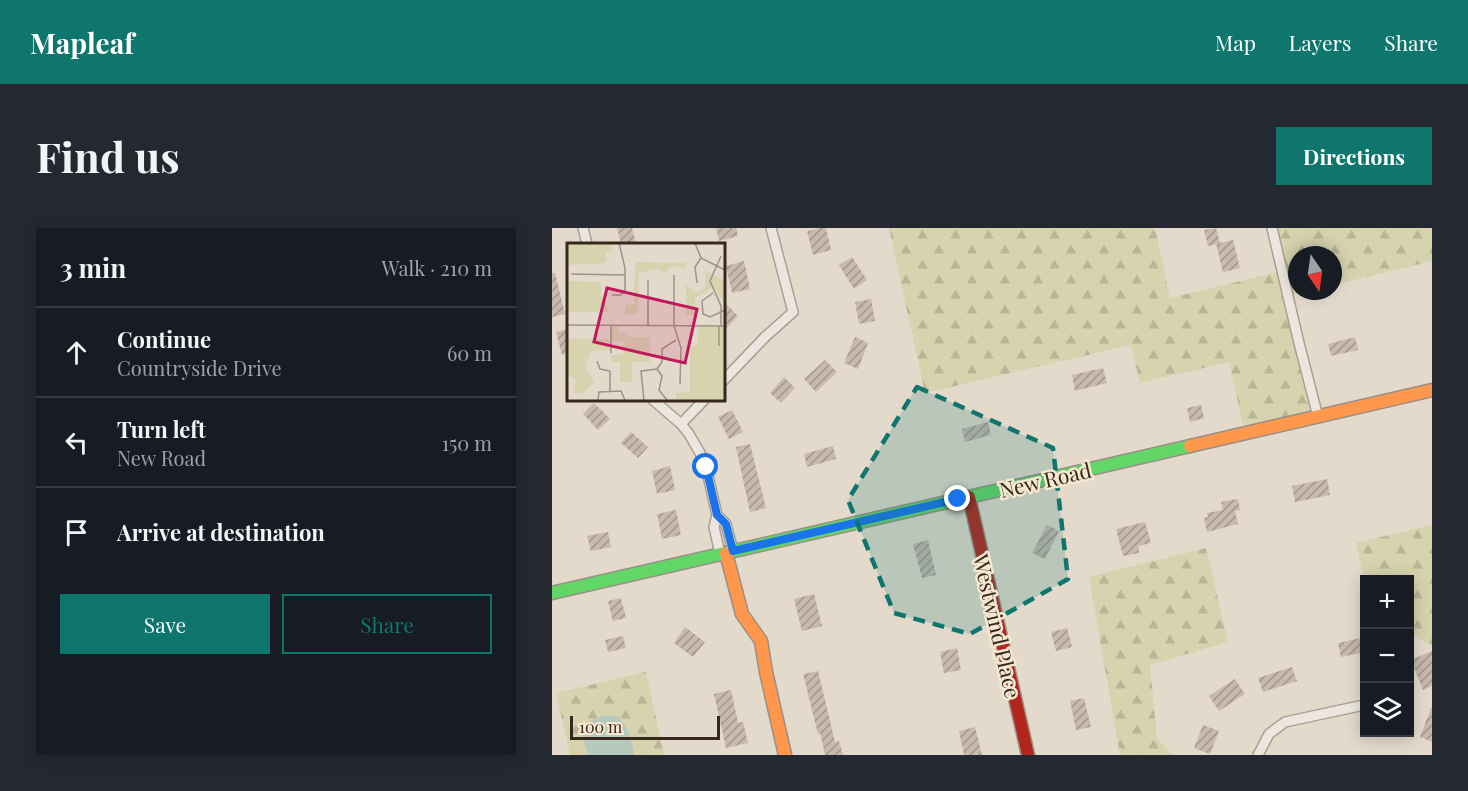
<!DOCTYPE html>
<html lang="en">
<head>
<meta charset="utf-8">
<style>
	body { margin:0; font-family:"Playfair Display",serif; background:#242831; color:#f1f3f6 }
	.controls { position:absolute; right:18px; bottom:18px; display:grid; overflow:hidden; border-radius:0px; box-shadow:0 3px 15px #0003 }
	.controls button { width:54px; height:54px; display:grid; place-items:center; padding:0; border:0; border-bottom:2px solid #363941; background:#171b24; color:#f1f3f6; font:30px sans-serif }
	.compass { position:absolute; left:736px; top:18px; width:54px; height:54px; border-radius:50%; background:#171b24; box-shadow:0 3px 15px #0003; rotate:167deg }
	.scale { position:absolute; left:18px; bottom:15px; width:150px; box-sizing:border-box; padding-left:6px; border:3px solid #38271d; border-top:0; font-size:16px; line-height:21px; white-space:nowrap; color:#38271d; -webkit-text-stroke:4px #f6e7d1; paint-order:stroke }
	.stop { position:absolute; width:18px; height:18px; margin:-14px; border:4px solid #1a73e8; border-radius:50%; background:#fff }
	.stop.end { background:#1a73e8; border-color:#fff; box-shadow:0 2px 6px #0008 }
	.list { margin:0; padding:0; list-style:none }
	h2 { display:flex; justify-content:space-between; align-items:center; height:78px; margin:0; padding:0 24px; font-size:26px }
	h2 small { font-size:20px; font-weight:400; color:#9ea1a6 }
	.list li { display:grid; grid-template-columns:39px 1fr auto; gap:18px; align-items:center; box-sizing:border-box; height:90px; padding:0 24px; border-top:2px solid #363941 }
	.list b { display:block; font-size:22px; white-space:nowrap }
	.list p { margin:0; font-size:20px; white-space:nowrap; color:#9ea1a6 }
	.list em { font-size:20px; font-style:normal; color:#9ea1a6 }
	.actions { display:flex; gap:12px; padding:18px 24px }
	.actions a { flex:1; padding:14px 0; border:2px solid #0f766e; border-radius:0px; text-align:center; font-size:21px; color:#0f766e }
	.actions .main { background:#0f766e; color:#fff }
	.icon { flex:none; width:33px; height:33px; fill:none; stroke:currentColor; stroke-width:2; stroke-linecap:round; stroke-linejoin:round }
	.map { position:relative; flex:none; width:880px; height:527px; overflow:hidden; border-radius:0px }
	header { display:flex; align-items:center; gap:36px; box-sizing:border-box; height:84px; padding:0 30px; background:#0f766e; color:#fff }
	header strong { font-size:28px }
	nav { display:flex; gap:33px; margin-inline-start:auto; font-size:21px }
	.intro { display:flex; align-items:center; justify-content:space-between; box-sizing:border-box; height:144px; padding:0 36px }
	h1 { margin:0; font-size:42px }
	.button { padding:15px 27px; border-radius:0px; background:#0f766e; color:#fff; font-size:21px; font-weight:700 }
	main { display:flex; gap:36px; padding:0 36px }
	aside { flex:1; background:#171b24; border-radius:0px; box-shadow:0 3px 15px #0003 }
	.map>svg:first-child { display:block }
	.forest { fill:url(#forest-firs) }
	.water { fill:#b7c8bc }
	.building { fill:url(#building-hatch) }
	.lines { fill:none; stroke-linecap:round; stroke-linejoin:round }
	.street-casing { stroke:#a99f95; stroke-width:12 }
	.fast-casing { stroke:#998f85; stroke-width:15 }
	.slow-casing { stroke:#998f85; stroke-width:15 }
	.jam-casing { stroke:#998f85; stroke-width:15 }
	.street { stroke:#ece6de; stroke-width:9 }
	.fast { stroke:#63d668; stroke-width:12 }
	.slow { stroke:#ff974d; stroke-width:12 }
	.jam { stroke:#b3261e; stroke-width:12 }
	.route { stroke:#1a73e8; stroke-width:8 }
	.marked { fill:#0f766e; fill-opacity:0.2; stroke:#0f766e; stroke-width:4.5; stroke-dasharray:12 8; stroke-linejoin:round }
	.labels { text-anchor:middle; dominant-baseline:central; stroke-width:5; stroke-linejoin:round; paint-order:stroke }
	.street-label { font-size:21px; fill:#38271d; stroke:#f6e7d1 }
	.inset-road { fill:none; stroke:#9f9286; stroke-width:1.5 }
	.view { fill:#c2185b; fill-opacity:0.15; stroke:#c2185b; stroke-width:3 }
	.inset-edge { fill:none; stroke:#38271d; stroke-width:3 }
</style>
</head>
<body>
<header>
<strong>Mapleaf</strong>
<nav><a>Map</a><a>Layers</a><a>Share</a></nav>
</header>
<div class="intro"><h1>Find us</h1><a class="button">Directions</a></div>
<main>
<aside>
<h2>3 min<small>Walk · 210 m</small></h2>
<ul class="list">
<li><svg class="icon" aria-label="ahead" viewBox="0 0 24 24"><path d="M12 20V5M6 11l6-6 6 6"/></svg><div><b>Continue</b><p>Countryside Drive</p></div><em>60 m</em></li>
<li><svg class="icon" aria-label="left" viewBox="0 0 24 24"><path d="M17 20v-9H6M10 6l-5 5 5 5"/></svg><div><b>Turn left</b><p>New Road</p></div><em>150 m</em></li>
<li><svg class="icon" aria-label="arrive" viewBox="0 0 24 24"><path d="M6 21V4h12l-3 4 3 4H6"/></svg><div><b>Arrive at destination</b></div></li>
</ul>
<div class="actions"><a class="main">Save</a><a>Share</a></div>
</aside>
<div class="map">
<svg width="880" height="527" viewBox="0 0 880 527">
	<defs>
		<pattern id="forest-firs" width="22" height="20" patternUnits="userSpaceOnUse" patternTransform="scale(1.5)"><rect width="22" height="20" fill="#d7d3ae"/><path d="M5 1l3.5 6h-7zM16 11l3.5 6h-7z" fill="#b9b595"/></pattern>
		<pattern id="building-hatch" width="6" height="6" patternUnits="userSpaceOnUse" patternTransform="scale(1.5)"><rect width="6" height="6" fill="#c8b8ad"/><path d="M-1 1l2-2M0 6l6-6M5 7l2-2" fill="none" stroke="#a3968c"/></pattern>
	</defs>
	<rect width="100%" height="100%" fill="#e4dacc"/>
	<path class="forest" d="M 337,0 L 603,0 L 618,70 L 730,43 L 720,0 L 880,0 L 880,33 L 781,57 L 781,27 L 745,27 L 745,63 L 755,63 L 736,67 L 766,189 L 693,206 L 677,134 L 588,155 L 579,117 L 373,165 Z
		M 880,297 L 880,419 L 858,403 L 858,352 L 812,352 L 812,353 L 804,315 Z
		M 654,320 L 676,414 L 598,437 L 605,511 L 621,527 L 568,527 L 537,349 Z
		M 94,444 L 112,527 L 82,527 L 80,514 L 29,505 L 36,527 L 18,527 L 4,465 Z"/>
	<path class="water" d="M 52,487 L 66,489 C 77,500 80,512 82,527 L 36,527 L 29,505 L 39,493 Z"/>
	<path class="building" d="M 65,0 L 80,0 L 84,16 L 69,16 Z
		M 164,0 L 184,0 L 186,8 L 167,13 Z
		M 269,0 L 274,0 L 279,22 L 261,27 L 255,3 Z
		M 664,0 L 668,15 L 656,18 L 652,2 Z
		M 681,12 L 688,40 L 671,44 L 664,16 Z
		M 300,29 L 315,52 L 302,61 L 287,37 Z
		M 192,33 L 198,61 L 180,65 L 174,38 Z
		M 0,45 L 3,45 L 13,86 L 0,89 Z
		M 319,71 L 323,93 L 307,96 L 303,74 Z
		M 175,77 L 186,88 L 171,104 L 171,81 Z
		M 16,101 L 16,125 L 10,127 L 4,104 Z
		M 303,109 L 316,115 L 306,141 L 292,135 Z
		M 803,109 L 806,122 L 779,128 L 776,116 Z
		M 273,132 L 285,144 L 264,164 L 252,151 Z
		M 551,140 L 555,155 L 523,163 L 520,147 Z
		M 232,149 L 243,160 L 229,175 L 218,165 Z
		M 42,175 L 58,191 L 46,202 L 31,186 Z
		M 649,177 L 652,190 L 638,194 L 635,180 Z
		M 180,182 L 191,204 L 177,211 L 166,189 Z
		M 436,194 L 439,207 L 413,214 L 410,201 Z
		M 79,204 L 96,219 L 86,230 L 69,215 Z
		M 198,216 L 214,280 L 198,284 L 184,219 Z
		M 281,218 L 284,231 L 255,239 L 252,226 Z
		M 118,238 L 123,262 L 105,266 L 100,243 Z
		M 775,251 L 778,267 L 743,274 L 740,258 Z
		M 686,271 L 688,282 L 683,283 L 686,296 L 655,304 L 652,290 L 656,289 L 655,285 L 671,282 L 669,274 Z
		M 124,282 L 129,307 L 110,311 L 105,286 Z
		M 593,294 L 599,315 L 586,318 L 587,325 L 571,328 L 564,301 Z
		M 495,297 L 507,303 L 493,331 L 480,325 Z
		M 56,304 L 59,319 L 39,323 L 35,308 Z
		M 376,312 L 384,347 L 370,350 L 361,316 Z
		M 262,366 L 270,398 L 250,403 L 242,371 Z
		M 69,370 L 74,390 L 61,393 L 56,373 Z
		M 133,399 L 153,414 L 141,429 L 122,415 Z
		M 515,400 L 520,419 L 504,423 L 499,404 Z
		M 71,408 L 74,420 L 56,424 L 53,412 Z
		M 813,409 L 813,424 L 789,429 L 786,415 Z
		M 405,420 L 409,442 L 392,445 L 388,424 Z
		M 880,423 L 880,458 L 871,462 L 859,432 Z
		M 740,439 L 745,453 L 711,464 L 706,450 Z
		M 266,443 L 283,514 L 287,513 L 291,527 L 273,527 L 268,505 L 266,506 L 251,446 Z
		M 683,451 L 693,466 L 667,483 L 657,468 Z
		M 179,462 L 186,495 L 191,494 L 196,515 L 174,520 L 162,466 Z
		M 532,470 L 539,499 L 524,502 L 518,473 Z
		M 879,480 L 880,480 L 880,514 L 868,509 Z
		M 651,497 L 667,503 L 658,526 L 642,520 Z
		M 423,499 L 430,527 L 412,527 L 407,503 Z"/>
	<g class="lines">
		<g class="street-casing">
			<path id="street" d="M 31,0 L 35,16
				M 720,0 L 747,115 L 766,189
				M 171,153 L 213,109 L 241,84 L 219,0
				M 100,171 L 129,196 L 137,206 L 148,225 L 154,239 L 165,287 L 162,299 L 168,326
				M 129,196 L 153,171
				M 165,287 L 174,296 L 181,323
				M 706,527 L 717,506 L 733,494 L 812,477"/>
		</g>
		<g class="fast-casing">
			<path id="fast" d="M 0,365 L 638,218"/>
		</g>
		<g class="slow-casing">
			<path id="slow" d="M 638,218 L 880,162
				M 174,325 L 190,386 L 209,413 L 214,444 L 233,527"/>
		</g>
		<g class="jam-casing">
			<path id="jam" d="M 417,269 L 476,527"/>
		</g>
		<use href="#street" class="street"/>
		<use href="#fast" class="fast"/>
		<use href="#slow" class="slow"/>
		<use href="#jam" class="jam"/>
	</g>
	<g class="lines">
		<path class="route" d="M 154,239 L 165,287 L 174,296 L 181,323 L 406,271"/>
	</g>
	<path class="marked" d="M 365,159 L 501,220 L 516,351 L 418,406 L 342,385 L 296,272 Z"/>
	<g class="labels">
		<g class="street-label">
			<text transform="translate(493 251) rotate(-13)">New Road</text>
			<text transform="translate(446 398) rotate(77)">Westwind Place</text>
		</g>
	</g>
	<g transform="translate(15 15)">
		<rect width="158" height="158" fill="#e4dacc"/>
		<path d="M 53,119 L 65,119 L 65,139 L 53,139 ZM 18,123 L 27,139 L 17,150 L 6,150 L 9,137 L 0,131 L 0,125 Z" fill="#d7d3ae"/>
		<path d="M 0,0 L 44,0 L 45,9 L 39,9 L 39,20 L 0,22 ZM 68,19 L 118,20 L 118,27 L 112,23 L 103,24 L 97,31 L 90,26 L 72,30 L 71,71 L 58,72 L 58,62 L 67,61 ZM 138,27 L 157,38 L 157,60 L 146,44 L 128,55 L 128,72 L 119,72 L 119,42 L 129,50 L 138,45 ZM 0,38 L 34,39 L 34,53 L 43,69 L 0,69 ZM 44,82 L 51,82 L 52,90 L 61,90 L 61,94 L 83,94 L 83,119 L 44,119 L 44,112 L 56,111 L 56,98 L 44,98 L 44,107 L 24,108 L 18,123 L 0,125 L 0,96 L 43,96 ZM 132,83 L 157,83 L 157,157 L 109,157 L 109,150 L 123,149 L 123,103 L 130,103 Z" fill="#d7d3ae"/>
		<path class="inset-road" d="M 128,0 L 134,15 L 158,27M 154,13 L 143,38 L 154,63 L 154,83M 4,31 L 58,32M 107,32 L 107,83M 130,40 L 128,24 L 134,15M 146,50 L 135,58 L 136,71 L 143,74 L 158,67M 45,52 L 54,52 L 58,47 L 58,25 L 52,0M 0,82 L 158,83M 44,82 L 44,110M 81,83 L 81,37M 107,83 L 114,105 L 113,141M 152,83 L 152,103M 30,118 L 33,126 L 43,128 L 43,149M 90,126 L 95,133 L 92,147 L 100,157M 31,157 L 32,149 L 54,148 L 58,157M 77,157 L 74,128 L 90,126 L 95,119 L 95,106 L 109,97"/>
		<path class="view" d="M 40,45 L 130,66 L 118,120 L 27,99 Z"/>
		<rect width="158" height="158" class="inset-edge"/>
	</g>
</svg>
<div class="controls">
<button>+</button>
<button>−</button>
<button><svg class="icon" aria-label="layers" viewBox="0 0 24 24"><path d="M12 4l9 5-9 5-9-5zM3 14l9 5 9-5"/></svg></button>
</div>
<svg class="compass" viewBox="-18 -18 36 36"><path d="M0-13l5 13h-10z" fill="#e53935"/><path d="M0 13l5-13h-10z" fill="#9ea1a6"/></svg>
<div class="scale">100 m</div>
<div class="stop" style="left:154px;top:239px"></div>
<div class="stop end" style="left:406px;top:271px"></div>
</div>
</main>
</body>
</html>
